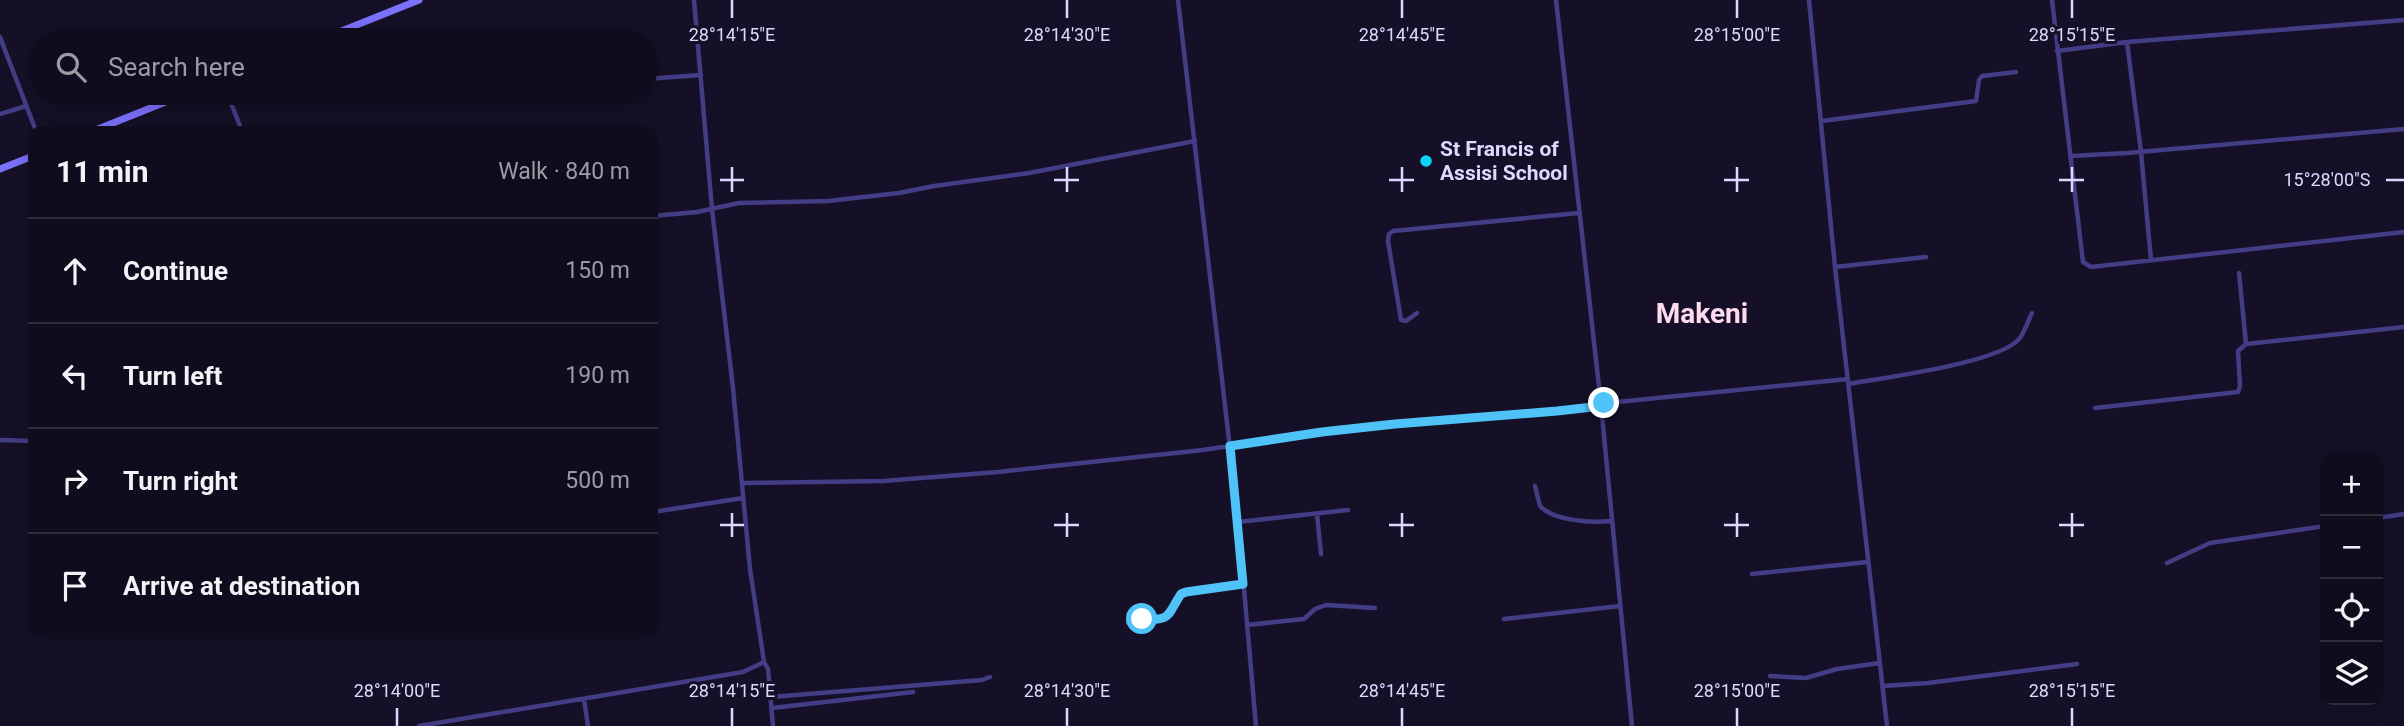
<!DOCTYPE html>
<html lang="en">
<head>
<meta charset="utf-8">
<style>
	body { margin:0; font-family:Roboto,sans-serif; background:#1e1a2a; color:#f1f3f6 }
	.controls { position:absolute; right:21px; bottom:21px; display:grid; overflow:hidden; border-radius:14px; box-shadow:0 4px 18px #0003 }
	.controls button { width:63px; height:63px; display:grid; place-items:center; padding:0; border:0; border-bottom:2px solid #302c3b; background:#100c1d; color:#f1f3f6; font:35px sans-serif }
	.stop { position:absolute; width:21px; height:21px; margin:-16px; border:5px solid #4fc3f7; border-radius:50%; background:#fff }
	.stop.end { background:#4fc3f7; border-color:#fff; box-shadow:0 2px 7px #0008 }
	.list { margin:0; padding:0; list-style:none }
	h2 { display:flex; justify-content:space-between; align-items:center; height:91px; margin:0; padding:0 28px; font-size:30px }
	h2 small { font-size:23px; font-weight:400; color:#9c9ba4 }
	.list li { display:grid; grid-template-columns:46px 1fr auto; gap:21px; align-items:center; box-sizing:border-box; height:105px; padding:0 28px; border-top:2px solid #302c3b }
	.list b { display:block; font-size:26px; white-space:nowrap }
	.list em { font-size:23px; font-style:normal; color:#9c9ba4 }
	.icon { flex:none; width:38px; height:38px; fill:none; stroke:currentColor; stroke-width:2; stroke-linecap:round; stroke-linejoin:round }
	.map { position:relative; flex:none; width:2404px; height:726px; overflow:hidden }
	.search { position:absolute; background:#100c1d; box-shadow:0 4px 18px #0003; left:28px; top:28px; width:630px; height:77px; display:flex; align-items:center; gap:18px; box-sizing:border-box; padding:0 24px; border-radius:38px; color:#9c9ba4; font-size:26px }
	.panel { position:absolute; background:#100c1d; box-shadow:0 4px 18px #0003; left:28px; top:126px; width:630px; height:511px; border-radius:14px }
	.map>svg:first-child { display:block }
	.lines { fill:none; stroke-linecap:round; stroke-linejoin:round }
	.minor { stroke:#433d85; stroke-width:4.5 }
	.secondary { stroke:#7c71fb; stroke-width:7 }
	.route { stroke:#4fc3f7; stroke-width:9 }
	.ticks { fill:none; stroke:#ded8fe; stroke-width:2.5 }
	.poi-dot { fill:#09d5f9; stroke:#151027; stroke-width:2.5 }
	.labels { text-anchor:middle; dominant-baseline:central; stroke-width:6; stroke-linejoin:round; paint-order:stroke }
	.poi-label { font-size:21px; font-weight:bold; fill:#ded8fe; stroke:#151027; text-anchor:start }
	.district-label { font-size:28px; font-weight:bold; fill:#fedaef; stroke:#151027 }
	.ticks-label { font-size:18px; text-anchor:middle; fill:#ded8fe; stroke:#151027; stroke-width:6; stroke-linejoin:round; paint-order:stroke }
</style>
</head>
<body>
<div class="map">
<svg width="2404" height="726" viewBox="0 0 2404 726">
	<rect width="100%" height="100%" fill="#151027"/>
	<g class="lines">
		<path class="minor" d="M 1178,0 L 1237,509 L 1256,726
			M 1556,0 L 1601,405 L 1632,726
			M 1809,0 L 1835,267 L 1887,726
			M 2052,0 L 2083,262 L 2091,267 L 2404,232
			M 0,37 L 36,131
			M 2057,51 L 2127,42
			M 646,79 L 701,75
			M 227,93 L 242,131
			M 0,114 L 26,106
			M 1822,121 L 1976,101 L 1979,80 L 1982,76 L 2016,72
			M 2071,156 L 2127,153 L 2404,129
			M 653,216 L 697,212 L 739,203 L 828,201 L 899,193 L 934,186 L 1029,173 L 1195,141
			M 2151,260 L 2141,152 L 2127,42 L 2404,20
			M 1835,267 L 1926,257
			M 2239,273 L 2246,344
			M 1417,313 L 1406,321 L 1401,320 L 1388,241 L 1389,234 L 1393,231 L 1579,213
			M 1848,384 C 1882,378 2001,363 2020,338 C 2025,331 2028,321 2032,313
			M 2095,408 L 2238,392 L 2240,386 L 2238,351 L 2246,344 L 2404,327
			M 0,440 L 33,441
			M 742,483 L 883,481 L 998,472 L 1203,450 L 1322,432 L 1557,411 L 1593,407 L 1607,403 L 1848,379
			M 1535,486 L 1540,506 C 1554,521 1591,523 1611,521
			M 653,512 L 743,498
			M 1317,514 L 1321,554
			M 2378,518 L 2404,514
			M 1238,522 L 1348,510
			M 2167,563 L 2210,543 L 2325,526
			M 1752,574 L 1868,562
			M 1504,619 L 1620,606
			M 1128,623 C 1139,620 1161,622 1169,615 C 1177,609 1176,597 1186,592 L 1243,585
			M 1247,625 L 1304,619 L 1315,609 L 1326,605 L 1375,608
			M 764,662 L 768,669 L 773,726
			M 1770,676 L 1806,678 L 1837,669 L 1880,663
			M 1883,686 L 1928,683 L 2077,664
			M 771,697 L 982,680 L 990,677
			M 584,699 L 588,726
			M 772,708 L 913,692
			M 419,726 L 743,672 L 764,662 L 750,569 L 733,388 L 712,209 L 694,0"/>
		<path class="secondary" d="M 319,40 L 419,0
			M 93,131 L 188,93
			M 0,169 L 33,156"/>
	</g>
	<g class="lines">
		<path class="route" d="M 1142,619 C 1172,621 1167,615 1181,594 L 1186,592 L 1243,584 L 1230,446 L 1322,432 L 1395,424 L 1557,411 L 1593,407 L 1604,403"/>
	</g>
	<path class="ticks" d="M 732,0 L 732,18M 1067,0 L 1067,18M 1402,0 L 1402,18M 1737,0 L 1737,18M 2072,0 L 2072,18M 732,167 L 732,192M 1067,167 L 1067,192M 1402,167 L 1402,192M 1737,167 L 1737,192M 2072,167 L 2072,192M 720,180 L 744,180M 1054,180 L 1079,180M 1389,180 L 1414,180M 1724,180 L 1749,180M 2059,180 L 2084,180M 2386,180 L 2404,180M 732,513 L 732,537M 1067,513 L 1067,537M 1402,513 L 1402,537M 1737,513 L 1737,537M 2072,513 L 2072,537M 720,525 L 744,525M 1054,525 L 1079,525M 1389,525 L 1414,525M 1724,525 L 1749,525M 2059,525 L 2084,525M 397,708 L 397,726M 732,708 L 732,726M 1067,708 L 1067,726M 1402,708 L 1402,726M 1737,708 L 1737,726M 2072,708 L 2072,726"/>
	<circle class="poi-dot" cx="1426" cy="161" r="7"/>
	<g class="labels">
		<g class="poi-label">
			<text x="1440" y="149">St Francis of<tspan x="1440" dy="24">Assisi School</tspan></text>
		</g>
		<g class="district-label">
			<text x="1702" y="313">Makeni</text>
		</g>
	</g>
	<g class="ticks-label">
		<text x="732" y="41">28°14'15"E</text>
		<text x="1067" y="41">28°14'30"E</text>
		<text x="1402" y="41">28°14'45"E</text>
		<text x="1737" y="41">28°15'00"E</text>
		<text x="2072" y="41">28°15'15"E</text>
		<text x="2327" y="186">15°28'00"S</text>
		<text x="397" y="697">28°14'00"E</text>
		<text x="732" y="697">28°14'15"E</text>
		<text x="1067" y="697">28°14'30"E</text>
		<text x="1402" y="697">28°14'45"E</text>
		<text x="1737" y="697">28°15'00"E</text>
		<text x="2072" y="697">28°15'15"E</text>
	</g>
</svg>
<div class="controls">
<button>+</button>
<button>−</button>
<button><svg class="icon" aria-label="locate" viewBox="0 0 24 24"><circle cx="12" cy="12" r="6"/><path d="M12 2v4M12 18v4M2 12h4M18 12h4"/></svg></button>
<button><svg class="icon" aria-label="layers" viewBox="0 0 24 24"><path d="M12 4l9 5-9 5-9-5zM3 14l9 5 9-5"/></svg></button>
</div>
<div class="stop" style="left:1142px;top:619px"></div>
<div class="stop end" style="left:1604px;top:403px"></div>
<div class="search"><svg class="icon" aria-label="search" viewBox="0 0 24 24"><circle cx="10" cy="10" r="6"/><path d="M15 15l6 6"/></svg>Search here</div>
<section class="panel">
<h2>11 min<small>Walk · 840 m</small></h2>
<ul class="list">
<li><svg class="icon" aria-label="ahead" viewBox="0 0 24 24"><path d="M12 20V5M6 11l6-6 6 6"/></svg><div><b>Continue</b></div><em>150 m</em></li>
<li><svg class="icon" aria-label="left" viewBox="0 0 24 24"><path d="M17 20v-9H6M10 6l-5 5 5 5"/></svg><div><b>Turn left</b></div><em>190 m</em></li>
<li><svg class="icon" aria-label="right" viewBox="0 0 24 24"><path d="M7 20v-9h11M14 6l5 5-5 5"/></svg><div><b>Turn right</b></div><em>500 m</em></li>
<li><svg class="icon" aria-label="arrive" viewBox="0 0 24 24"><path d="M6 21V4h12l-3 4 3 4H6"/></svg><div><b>Arrive at destination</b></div></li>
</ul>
</section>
</div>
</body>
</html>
